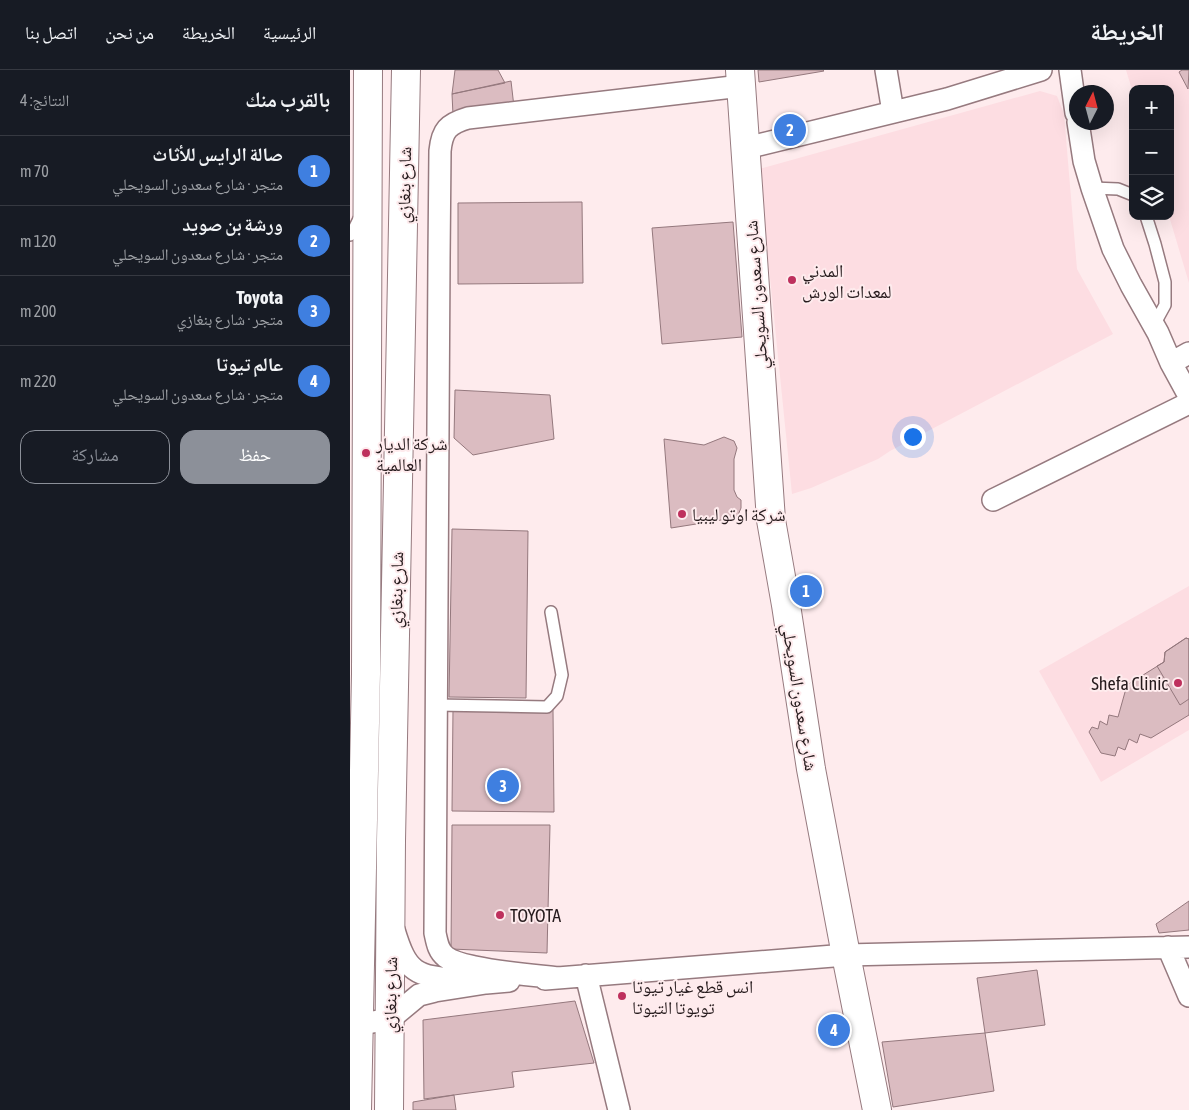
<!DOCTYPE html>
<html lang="ar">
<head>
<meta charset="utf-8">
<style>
	body { margin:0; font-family:"Asap Condensed","Noto Naskh Arabic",sans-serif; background:#20242c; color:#f1f3f6; direction:rtl }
	.controls { position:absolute; right:15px; top:15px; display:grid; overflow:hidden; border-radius:10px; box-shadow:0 5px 20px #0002 }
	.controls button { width:45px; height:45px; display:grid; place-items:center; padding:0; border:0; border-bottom:1px solid #363941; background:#171b24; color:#f1f3f6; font:25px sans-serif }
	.compass { position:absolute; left:719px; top:15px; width:45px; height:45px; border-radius:50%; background:#171b24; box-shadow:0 5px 20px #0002; rotate:6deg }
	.you { position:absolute; left:562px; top:366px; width:18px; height:18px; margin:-12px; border:4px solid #fff; border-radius:50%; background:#1a73e8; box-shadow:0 0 0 8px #1a73e833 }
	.badge { display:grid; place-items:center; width:32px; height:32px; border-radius:50%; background:#8c9099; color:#fff; font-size:16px; font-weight:700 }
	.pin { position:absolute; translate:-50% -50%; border:2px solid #fff; box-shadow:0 1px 5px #0006 }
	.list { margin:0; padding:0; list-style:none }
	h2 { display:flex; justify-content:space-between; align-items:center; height:65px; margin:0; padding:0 20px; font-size:21px }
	h2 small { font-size:16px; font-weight:400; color:#9ea1a6 }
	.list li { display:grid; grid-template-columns:32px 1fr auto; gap:15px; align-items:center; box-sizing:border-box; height:70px; padding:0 20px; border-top:1px solid #363941 }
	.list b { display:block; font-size:19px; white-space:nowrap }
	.list p { margin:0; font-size:16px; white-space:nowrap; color:#9ea1a6 }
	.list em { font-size:16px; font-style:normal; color:#9ea1a6 }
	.actions { display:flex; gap:10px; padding:15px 20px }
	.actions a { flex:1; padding:11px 0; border:1px solid #8c9099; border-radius:15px; text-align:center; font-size:18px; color:#8c9099 }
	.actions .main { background:#8c9099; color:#fff }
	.icon { flex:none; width:28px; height:28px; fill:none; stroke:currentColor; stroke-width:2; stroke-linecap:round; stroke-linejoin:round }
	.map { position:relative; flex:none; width:839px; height:1040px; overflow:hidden; direction:ltr }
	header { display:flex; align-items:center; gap:30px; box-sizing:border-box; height:70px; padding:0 25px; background:#171b24; border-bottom:1px solid #363941 }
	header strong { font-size:24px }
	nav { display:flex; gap:28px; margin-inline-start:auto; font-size:18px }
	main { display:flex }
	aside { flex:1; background:#171b24 }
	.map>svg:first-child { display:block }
	.built { fill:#fddde2 }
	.building { fill:#dbbcc1; stroke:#94787d }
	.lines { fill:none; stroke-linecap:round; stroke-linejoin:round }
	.lane-casing { stroke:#967a7f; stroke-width:14 }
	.street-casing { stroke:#967a7f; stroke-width:24 }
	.secondary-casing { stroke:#967a7f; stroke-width:30 }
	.primary-casing { stroke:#967a7f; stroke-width:30 }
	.lane { stroke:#fff; stroke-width:11 }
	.street { stroke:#fff; stroke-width:21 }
	.secondary { stroke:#fff; stroke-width:28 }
	.primary { stroke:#fff; stroke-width:28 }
	.poi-dot { fill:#be305d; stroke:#feebed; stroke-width:2 }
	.labels { text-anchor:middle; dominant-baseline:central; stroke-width:4; stroke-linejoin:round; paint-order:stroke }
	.street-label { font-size:18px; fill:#261b1d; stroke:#feebed }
	.poi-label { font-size:18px; fill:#261b1d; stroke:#feebed; text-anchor:start }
</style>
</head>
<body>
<header>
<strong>الخريطة</strong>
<nav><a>الرئيسية</a><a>الخريطة</a><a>من نحن</a><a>اتصل بنا</a></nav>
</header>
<main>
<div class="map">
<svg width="839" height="1040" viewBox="0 0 839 1040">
	<rect width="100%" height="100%" fill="#feebed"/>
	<path class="built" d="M 776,0 L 839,0 L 839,213 L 819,146 L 820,146 L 820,19 L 783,19 L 783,23 Z
		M 690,21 L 707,26 L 714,44 L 727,199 L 763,264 L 540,381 L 528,389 L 461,418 L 442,424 L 409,99 Z
		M 839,516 L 839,660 L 751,712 L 689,601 Z"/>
	<path class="building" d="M 105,0 L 148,0 L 155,13 L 102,24 Z
		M 408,0 L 473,0 L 474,1 L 409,12 Z
		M 832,0 L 839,0 L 838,19 L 829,2 Z
		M 161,11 L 164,37 L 103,45 L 102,24 Z
		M 232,132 L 233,213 L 108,214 L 108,133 Z
		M 383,152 L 392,267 L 312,274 L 302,158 Z
		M 105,320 L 200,325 L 204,369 L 123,385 L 104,368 Z
		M 374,367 L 384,371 L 387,378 L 384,389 L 384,420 L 387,427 L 391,430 L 391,438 L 388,445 L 384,448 L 321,458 L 314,369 L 354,375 Z
		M 102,459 L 178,461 L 176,628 L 99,627 Z
		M 836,568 L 839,569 L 839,645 L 801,668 L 790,664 L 787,673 L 779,669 L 775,680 L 768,677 L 765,686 L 751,683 L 739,662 L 742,657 L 748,659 L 750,651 L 757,655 L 759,645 L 768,647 L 777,615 L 814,592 L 815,582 Z
		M 836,568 L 839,569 L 839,629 L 830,635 L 807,596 L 814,592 L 815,582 Z
		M 103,639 L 203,640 L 204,742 L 102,741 Z
		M 102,755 L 200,755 L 197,883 L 101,879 Z
		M 839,831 L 839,860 L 809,863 L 806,854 Z
		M 687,900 L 695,955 L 635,963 L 627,908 Z
		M 225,931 L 244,993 L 162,1002 L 164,1017 L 74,1029 L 73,950 Z
		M 635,963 L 644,1021 L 543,1037 L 532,972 Z
		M 104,1025 L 106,1040 L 63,1040 L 63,1032 Z"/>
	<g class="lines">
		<g class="lane-casing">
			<path id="lane" d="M 742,118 L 768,119 L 783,125
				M 796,146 L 805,174 L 815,212 L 815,235 L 804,255
				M 0,165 L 2,163 L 10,147
				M 86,635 L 197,637 L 207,626 L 212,605 L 201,542"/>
		</g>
		<g class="street-casing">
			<path id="street" d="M 536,0 L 543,42
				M 720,0 L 726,43
				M 728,52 L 734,91 L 742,118 L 763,179 L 781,215 L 808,263 L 821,293 L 839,326
				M 396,78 L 597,29 L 691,0
				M 821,293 L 839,283
				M 643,430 L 839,333
				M 44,860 C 57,903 65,906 109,910
				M 818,877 L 839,926
				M 236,905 L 269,1040
				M 209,908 C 181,905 153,903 125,897 C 116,895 104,893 96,887 C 88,881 87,872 85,863 L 89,188 L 90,81 C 92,60 98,54 118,48 L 391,16
				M 195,909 L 496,885 L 839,877
				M 0,956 L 40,949 L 69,925 L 85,921 L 136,913 L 159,911"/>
		</g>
		<g class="secondary-casing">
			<path id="secondary" d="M 390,0 L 421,450 L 436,535 L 461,699 L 496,885 L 527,1040"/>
		</g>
		<g class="primary-casing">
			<path id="primary" d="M 7,1040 L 16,604 L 18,0
				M 39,1040 L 41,771 L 56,0"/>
		</g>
		<use href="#lane" class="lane"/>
		<use href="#street" class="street"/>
		<use href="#secondary" class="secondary"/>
		<use href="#primary" class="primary"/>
	</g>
	<g class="poi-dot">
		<circle cx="442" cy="210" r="5"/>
		<circle cx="16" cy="383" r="5"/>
		<circle cx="332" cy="444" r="5"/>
		<circle cx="828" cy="613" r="5"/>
		<circle cx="150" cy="845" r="5"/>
		<circle cx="272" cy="926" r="5"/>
	</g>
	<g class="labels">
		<g class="street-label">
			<text transform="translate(54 115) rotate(-89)">شارع بنغازي</text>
			<text transform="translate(406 225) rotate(-94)">شارع سعدون السويحلي</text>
			<text transform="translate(46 520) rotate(-89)">شارع بنغازي</text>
			<text transform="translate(450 627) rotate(81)">شارع سعدون السويحلي</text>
			<text transform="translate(40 925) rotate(-89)">شارع بنغازي</text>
		</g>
		<g class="poi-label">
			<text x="452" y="200">المدني<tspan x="452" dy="21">لمعدات الورش</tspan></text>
			<text x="26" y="373">شركة الديار<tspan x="26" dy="21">العالمية</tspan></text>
			<text x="342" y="444">شركة اوتو ليبيا</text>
			<text x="818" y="613" text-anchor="end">Shefa Clinic</text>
			<text x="160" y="845">TOYOTA</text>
			<text x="282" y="916">انس قطع غيار تيوتا<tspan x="282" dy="21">تويوتا التيوتا</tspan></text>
		</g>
	</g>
</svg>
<div class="controls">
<button>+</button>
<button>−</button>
<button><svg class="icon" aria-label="layers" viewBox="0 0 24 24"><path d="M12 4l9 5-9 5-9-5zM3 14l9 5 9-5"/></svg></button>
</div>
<svg class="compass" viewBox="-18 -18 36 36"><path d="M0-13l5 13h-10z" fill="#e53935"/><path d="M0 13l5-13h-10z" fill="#9ea1a6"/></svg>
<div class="you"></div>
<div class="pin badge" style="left:456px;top:521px;background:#3f7fe0">1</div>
<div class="pin badge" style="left:440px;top:60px;background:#3f7fe0">2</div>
<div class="pin badge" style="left:153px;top:716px;background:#3f7fe0">3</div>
<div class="pin badge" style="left:484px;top:960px;background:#3f7fe0">4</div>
</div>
<aside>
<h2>بالقرب منك<small>النتائج: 4</small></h2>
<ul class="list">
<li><span class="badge" style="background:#3f7fe0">1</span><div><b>صالة الرايس للأثاث</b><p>متجر · شارع سعدون السويحلي</p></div><em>70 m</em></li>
<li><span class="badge" style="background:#3f7fe0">2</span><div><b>ورشة بن صويد</b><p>متجر · شارع سعدون السويحلي</p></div><em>120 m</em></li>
<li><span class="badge" style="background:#3f7fe0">3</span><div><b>Toyota</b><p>متجر · شارع بنغازي</p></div><em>200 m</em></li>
<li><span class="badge" style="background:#3f7fe0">4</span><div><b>عالم تيوتا</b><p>متجر · شارع سعدون السويحلي</p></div><em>220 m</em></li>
</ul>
<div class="actions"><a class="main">حفظ</a><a>مشاركة</a></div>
</aside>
</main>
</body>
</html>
